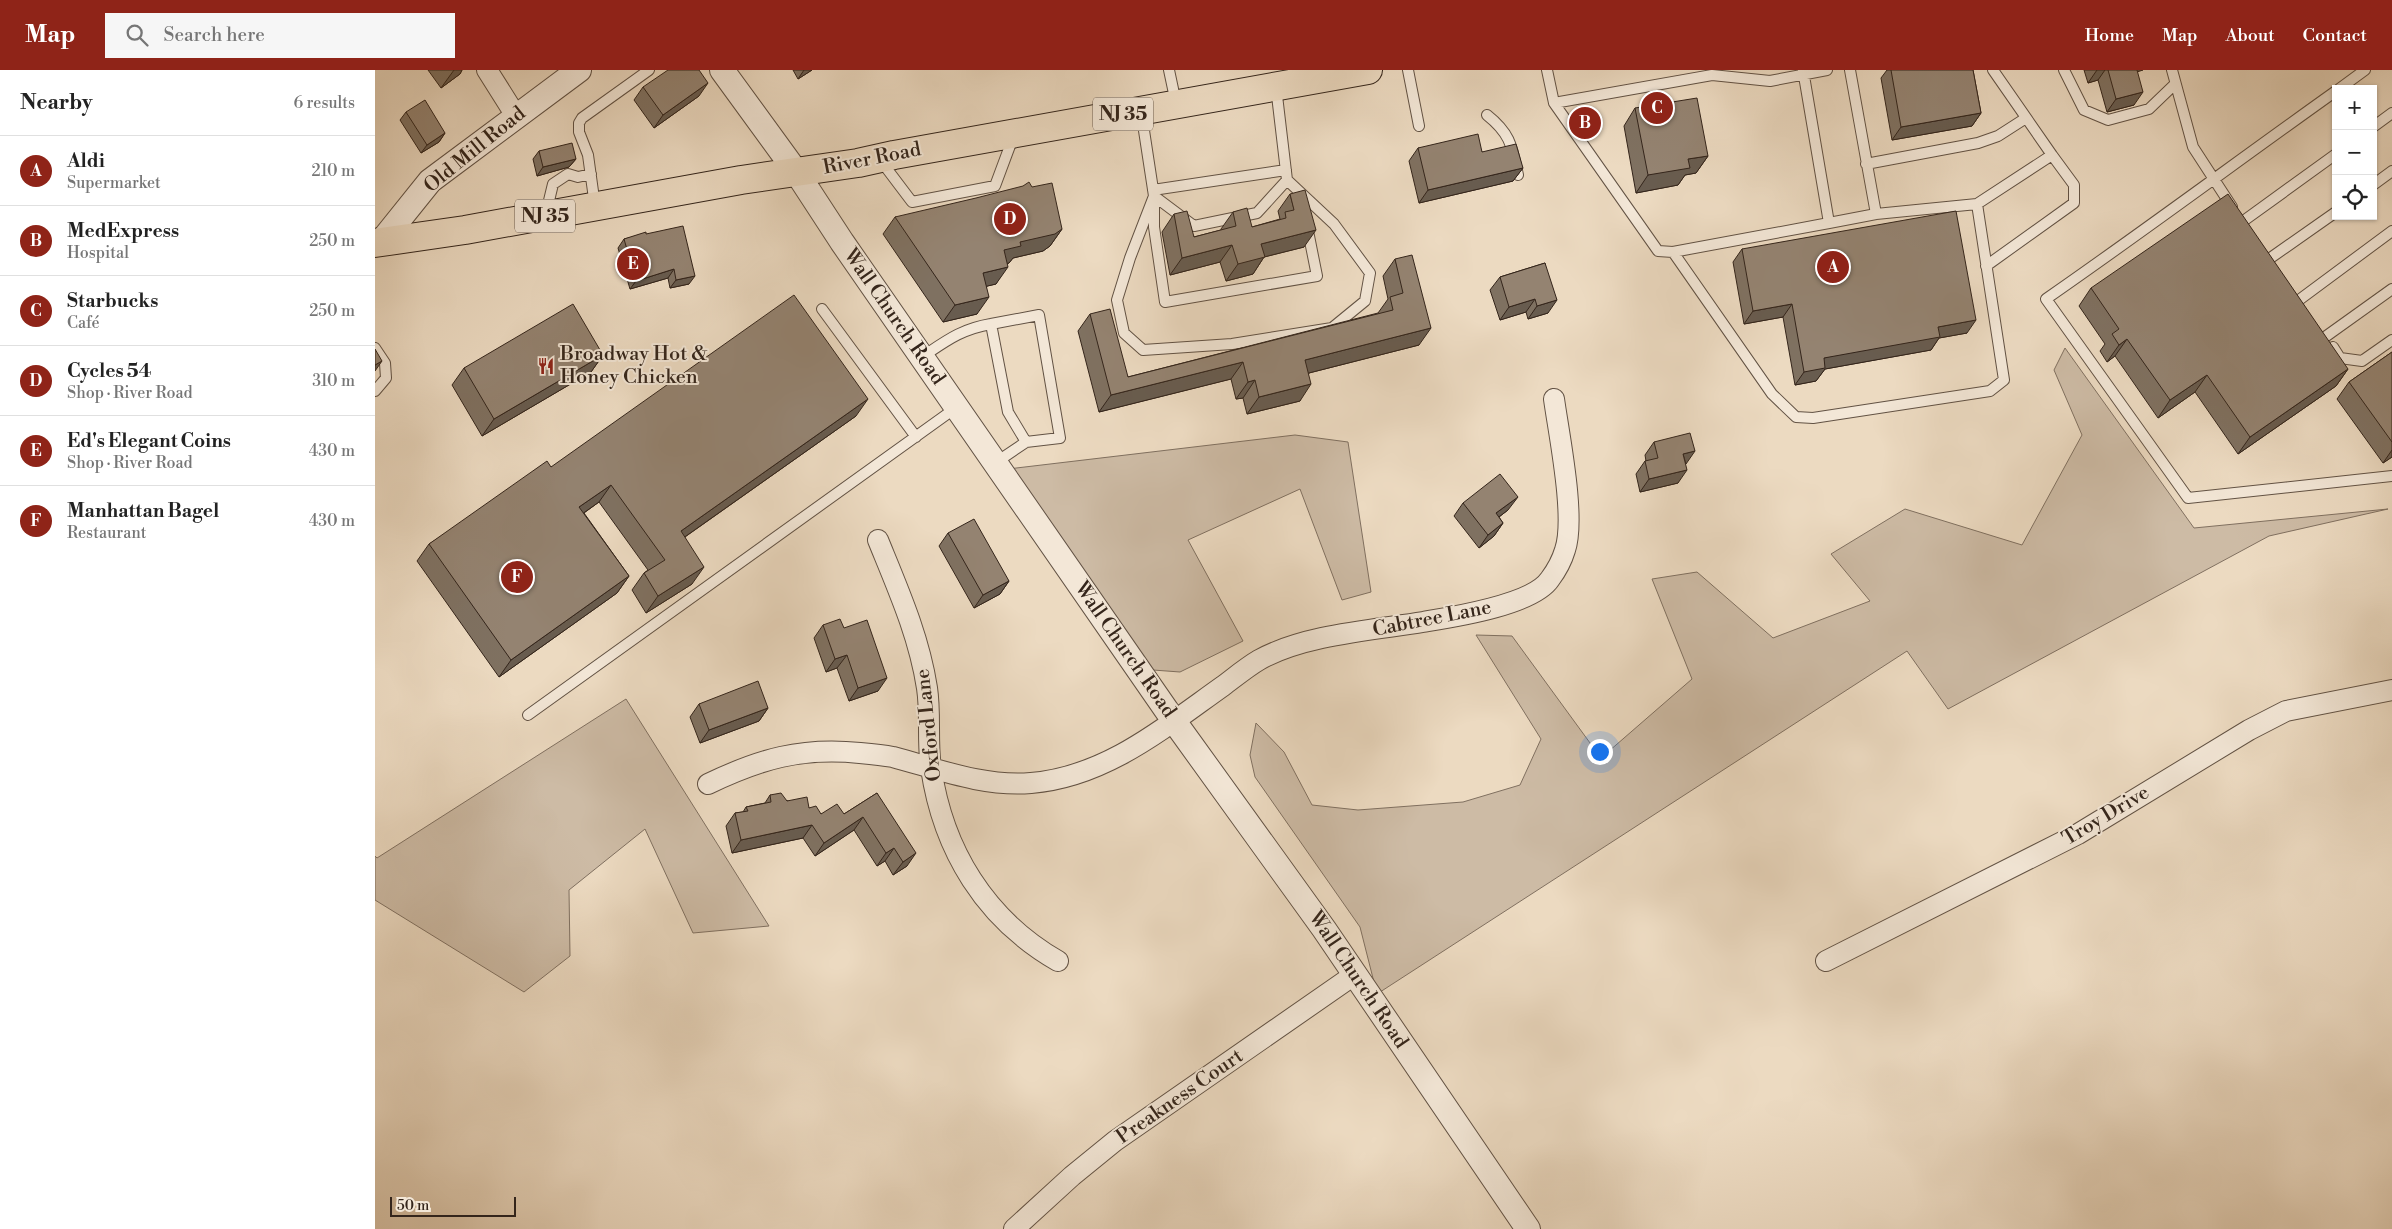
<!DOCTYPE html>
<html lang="en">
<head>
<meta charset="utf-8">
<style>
	body { margin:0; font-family:"Libre Bodoni",serif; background:#f6f6f6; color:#222 }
	.controls { position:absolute; right:15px; top:15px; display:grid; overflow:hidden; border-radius:0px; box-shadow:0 1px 4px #0004 }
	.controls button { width:45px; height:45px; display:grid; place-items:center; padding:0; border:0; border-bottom:1px solid #e0e0e0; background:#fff; color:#222; font:25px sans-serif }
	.scale { position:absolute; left:15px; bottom:12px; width:126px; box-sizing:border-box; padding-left:5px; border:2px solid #34251b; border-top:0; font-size:14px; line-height:18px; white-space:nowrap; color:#34251b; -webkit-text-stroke:4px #f3e7d7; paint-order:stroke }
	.you { position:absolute; left:1224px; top:681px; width:18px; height:18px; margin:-12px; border:4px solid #fff; border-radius:50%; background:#1a73e8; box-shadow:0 0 0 8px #1a73e833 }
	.badge { display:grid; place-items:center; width:32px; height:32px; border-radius:50%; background:#8f2418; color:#fff; font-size:16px; font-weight:700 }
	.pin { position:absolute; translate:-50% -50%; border:2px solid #fff; box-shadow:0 1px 5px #0006 }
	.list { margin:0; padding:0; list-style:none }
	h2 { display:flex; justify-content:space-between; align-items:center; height:65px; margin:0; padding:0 20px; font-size:21px }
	h2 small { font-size:16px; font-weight:400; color:#767676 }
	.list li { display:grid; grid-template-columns:32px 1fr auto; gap:15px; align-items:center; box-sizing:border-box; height:70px; padding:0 20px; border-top:1px solid #e0e0e0 }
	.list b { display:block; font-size:19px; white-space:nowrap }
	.list p { margin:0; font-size:16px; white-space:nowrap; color:#767676 }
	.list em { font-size:16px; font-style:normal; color:#767676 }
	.icon { flex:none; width:28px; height:28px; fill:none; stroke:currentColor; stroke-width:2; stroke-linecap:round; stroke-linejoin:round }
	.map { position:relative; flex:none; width:2017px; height:1159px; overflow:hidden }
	header { display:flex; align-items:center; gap:30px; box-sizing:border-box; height:70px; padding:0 25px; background:#8f2418; color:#fff }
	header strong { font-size:24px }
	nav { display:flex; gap:28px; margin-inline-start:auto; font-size:18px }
	.search { width:350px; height:45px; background:#f6f6f6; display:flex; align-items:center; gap:12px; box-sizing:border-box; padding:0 18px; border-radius:0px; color:#767676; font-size:19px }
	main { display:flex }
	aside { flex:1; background:#fff }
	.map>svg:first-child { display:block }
	.green { fill:#cdbba5; stroke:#807060 }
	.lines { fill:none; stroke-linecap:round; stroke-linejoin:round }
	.service-casing { stroke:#625244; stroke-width:12 }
	.minor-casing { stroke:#625244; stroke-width:22 }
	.tertiary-casing { stroke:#625244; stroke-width:26 }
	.trunk-casing { stroke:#34251b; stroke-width:30 }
	.service { stroke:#f3e7d7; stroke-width:10 }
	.minor { stroke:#f3e7d7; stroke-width:20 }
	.tertiary { stroke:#f3e7d7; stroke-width:24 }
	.trunk { stroke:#ecdac1; stroke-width:28 }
	.wall { fill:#7f7161; stroke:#34251b }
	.shaded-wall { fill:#685c4f; stroke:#34251b }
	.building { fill:#948371; stroke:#34251b }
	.labels { text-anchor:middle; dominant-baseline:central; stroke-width:4; stroke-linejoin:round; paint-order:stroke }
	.shield { fill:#f3e7d7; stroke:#6d5f53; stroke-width:1 }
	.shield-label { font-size:19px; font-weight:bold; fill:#34251b }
	.street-label { font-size:20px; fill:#34251b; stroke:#f3e7d7 }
	.poi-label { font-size:20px; fill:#34251b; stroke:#f3e7d7; text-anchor:start }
</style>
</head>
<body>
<header>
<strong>Map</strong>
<div class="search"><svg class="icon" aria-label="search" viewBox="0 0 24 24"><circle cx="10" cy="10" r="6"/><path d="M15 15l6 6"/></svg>Search here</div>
<nav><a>Home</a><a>Map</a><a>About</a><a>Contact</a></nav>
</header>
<main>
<aside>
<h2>Nearby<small>6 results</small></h2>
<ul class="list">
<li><span class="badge">A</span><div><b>Aldi</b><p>Supermarket</p></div><em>210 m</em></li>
<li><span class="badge">B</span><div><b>MedExpress</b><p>Hospital</p></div><em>250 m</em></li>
<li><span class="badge">C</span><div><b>Starbucks</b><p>Café</p></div><em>250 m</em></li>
<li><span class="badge">D</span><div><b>Cycles 54</b><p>Shop · River Road</p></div><em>310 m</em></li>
<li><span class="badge">E</span><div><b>Ed's Elegant Coins</b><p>Shop · River Road</p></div><em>430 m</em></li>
<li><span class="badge">F</span><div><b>Manhattan Bagel</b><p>Restaurant</p></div><em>430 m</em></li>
</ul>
</aside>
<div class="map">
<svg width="2017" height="1159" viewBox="0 0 2017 1159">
	<rect width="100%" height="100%" fill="#ecdac1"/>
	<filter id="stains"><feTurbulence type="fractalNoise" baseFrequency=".004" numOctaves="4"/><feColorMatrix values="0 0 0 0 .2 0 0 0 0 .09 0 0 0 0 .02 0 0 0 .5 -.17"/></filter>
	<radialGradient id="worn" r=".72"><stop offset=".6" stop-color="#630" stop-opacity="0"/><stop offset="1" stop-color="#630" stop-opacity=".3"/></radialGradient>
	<path class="green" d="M 1690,278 L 1819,458 L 2013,439 L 1894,466 L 1573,639 L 1532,581 L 1002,924 L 985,857 L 880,707 L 875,685 L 881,653 L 909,682 L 937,735 L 983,740 L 1088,732 L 1145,715 L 1166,669 L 1101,565 L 1137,566 L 1226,688 L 1317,609 L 1277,509 L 1322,502 L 1398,568 L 1495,531 L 1456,484 L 1530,439 L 1647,475 L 1707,365 L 1679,300 Z
		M 920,365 L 973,372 L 996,522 L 967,530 L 925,419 L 813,470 L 868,571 L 805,602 L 778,600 L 633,399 Z
		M 251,629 L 394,856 L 318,863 L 270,759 L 194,820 L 195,886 L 149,922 L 0,830 L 0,786 L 2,788 Z"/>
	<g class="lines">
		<g class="service-casing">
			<path id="service" d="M 794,0 L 801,33
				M 1033,0 L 1044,56
				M 1172,0 L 1179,33 L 1283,181 L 1298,182 L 1454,153 L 1428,0
				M 1475,0 L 1501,144 L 1602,134
				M 1689,0 L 1709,40 L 1733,50 L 1774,39 L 1800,14
				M 1797,0 L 1818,77 L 1857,137
				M 1964,19 L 1990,0
				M 1961,21 C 1864,90 1769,161 1671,229 L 1813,428 L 2017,406
				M 1179,33 L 1337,5 L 1395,11 L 1452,0
				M 766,41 L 779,126 L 819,156 L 882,143 L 912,110 L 901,17
				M 1112,45 C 1136,64 1137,77 1143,105
				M 1998,57 L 2017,43
				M 506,91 L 537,132 L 620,116 L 639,65
				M 1491,94 L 1603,73 L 1623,66 L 1651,48
				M 1998,115 L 2017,101
				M 778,120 L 911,100
				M 779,126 L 755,188 L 742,230 L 749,263 L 768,280 L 857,274 L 957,258 L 990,231 L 995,203 L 959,154 L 912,110
				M 779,133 L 779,157 L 790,232 L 942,206 L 932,156
				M 220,136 L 213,85 L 204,62 L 204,53 L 207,48 L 274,0
				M 171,143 L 178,114 L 193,104 L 203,107 L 216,104
				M 1867,152 L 1961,84
				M 1454,153 L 1501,144
				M 1298,182 L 1397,324 L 1421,347 L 1438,348 L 1615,321 L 1629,310 L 1602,134 L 1677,85 L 1618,0
				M 1894,189 L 1961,142
				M 1611,196 L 1699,133 L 1699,115 L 1677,85
				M 1924,230 L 2017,161
				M 447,239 L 541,367
				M 1950,267 L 2017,219
				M 1958,277 L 1965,288 L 1987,291 L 2017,270
				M 0,278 L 10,293 L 11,308 L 0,321
				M 547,287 C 571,271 586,259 616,254
				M 620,393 L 651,372 L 633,342 L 616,254 L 664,245 L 685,368 L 651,372
				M 153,645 L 582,337"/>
		</g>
		<g class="minor-casing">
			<path id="minor" d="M 112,0 L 141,46
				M 503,470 C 523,519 544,566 552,618 C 556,644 552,671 556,698 C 568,780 610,849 683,891
				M 333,714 C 385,689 426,677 485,683 C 496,684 507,685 518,687 C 563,699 608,717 656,713 C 731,707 790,657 848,616 C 860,607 872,597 884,590 C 928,565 998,560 1048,552 C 1078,547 1158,535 1175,509 C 1181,501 1187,490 1190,480 C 1201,448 1184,365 1179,329
				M 1451,891 L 1703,764 L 1874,660 L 1911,641 L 2017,620
				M 639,1159 L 697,1106 L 740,1071 L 979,905"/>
		</g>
		<g class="tertiary-casing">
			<path id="tertiary" d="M 347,0 L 422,103 L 467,172 L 799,651 L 949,859 L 1153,1159
				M 6,172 L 55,111 L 204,0"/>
		</g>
		<g class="trunk-casing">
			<path id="trunk" d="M 0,173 L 90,160 L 366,110 L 483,93 L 519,85 L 993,0"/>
		</g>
		<use href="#service" class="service"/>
		<use href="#minor" class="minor"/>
		<use href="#tertiary" class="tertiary"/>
		<use href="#trunk" class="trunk"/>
	</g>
	<path class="wall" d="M 53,0 L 87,0 L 85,4 L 66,18 Z
		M 418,0 L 437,0 L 423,9 Z
		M 1512,0 L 1598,0 L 1606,43 L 1597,56 L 1517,70 L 1506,8 Z
		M 1709,0 L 1768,0 L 1762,2 L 1759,35 L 1732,42 L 1723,10 L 1713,13 Z
		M 268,17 L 324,26 L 279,58 L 259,30 Z
		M 1260,38 L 1333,86 L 1321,103 L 1310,105 L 1303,115 L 1261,123 L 1249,56 Z
		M 31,42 L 70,63 L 64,72 L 46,83 L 25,50 Z
		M 1043,78 L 1107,82 L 1148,98 L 1138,111 L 1044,133 L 1034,91 Z
		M 164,81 L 201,89 L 194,97 L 162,106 L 158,89 Z
		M 915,124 L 929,177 L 889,187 L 878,204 L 851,211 L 845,192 L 795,205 L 787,162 L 799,144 L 819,167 L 846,160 L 846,159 L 858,142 L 877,157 L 905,149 L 903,141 Z
		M 520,147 L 687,159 L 675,176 L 668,181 L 638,188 L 634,193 L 632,194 L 621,214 L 612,216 L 602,244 L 568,252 L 508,164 Z
		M 271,164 L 314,214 L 295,218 L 293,208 L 255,219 L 243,178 L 249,169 Z
		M 1367,179 L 1592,263 L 1564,268 L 1556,280 L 1450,299 L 1441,311 L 1420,315 L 1408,247 L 1369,254 L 1358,192 Z
		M 1020,189 L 1044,275 L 934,303 L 925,331 L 872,344 L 868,328 L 861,329 L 856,309 L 724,342 L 703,261 L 715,244 L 753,307 L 1003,243 L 1013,229 L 1008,206 Z
		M 1170,193 L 1173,243 L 1153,249 L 1151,242 L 1125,250 L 1115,220 L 1125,207 Z
		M 1716,218 L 1973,299 L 1961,316 L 1863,384 L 1820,322 L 1783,348 L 1740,286 L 1732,292 L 1725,281 L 1730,274 L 1704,236 Z
		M 2017,282 L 2017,387 L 2008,393 L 1962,329 L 1974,312 Z
		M 228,285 L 216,302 L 107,366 L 77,315 L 89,298 Z
		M 481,346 L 310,467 L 317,514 L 271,543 L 257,520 L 269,503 L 273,500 L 224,432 L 209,443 L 254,506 L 242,523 L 124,607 L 42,491 L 54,474 L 176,397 Z
		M 1279,372 L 1310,394 L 1303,413 L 1265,422 L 1261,404 L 1270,391 L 1271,391 L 1270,385 Z
		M 1088,433 L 1133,440 L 1124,447 L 1128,453 L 1119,466 L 1104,478 L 1079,446 Z
		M 573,463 L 634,511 L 625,524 L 599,538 L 564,476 Z
		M 448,555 L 469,558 L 503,621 L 474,631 L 462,598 L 451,602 L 439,568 Z
		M 324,634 L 393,638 L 384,651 L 325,673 L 315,647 Z
		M 502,723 L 532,796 L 518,805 L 510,791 L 502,796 L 479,760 L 440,786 L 428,768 L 357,783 L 351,756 L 360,743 L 368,742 L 371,737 L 390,733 L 395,725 L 434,738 L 446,744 L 469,744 Z"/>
	<path class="shaded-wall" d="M 79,0 L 87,0 L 85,4 L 66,18 Z
		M 429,0 L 437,0 L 423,9 Z
		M 1722,0 L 1730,0 L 1723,10 L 1713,13 Z
		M 333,13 L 324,26 L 279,58 L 288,45 Z
		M 1768,22 L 1759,35 L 1732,42 L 1741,29 Z
		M 1606,43 L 1597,56 L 1517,70 L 1526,57 Z
		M 70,63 L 64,72 L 46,83 L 52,75 Z
		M 1333,86 L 1321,103 L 1310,105 L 1303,115 L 1261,123 L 1273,105 L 1313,89 Z
		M 201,89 L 194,97 L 162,106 L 168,97 Z
		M 1148,98 L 1138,111 L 1044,133 L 1053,120 Z
		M 687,159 L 675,176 L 668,181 L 638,188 L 634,193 L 617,197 L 629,180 L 645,172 Z
		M 941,160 L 929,177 L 889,187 L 878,204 L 851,211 L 863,194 L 886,174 Z
		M 857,175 L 845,192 L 795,205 L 807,188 Z
		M 633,197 L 621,214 L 596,220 L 608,203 Z
		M 299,199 L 293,208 L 255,219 L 261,211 Z
		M 320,206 L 314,214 L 295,218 L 301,210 Z
		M 614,227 L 602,244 L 568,252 L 580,235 Z
		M 1160,229 L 1151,242 L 1125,250 L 1134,237 Z
		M 1182,230 L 1173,243 L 1153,249 L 1162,236 Z
		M 1417,234 L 1408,247 L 1369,254 L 1378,241 Z
		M 1601,250 L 1592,263 L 1564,268 L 1556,280 L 1450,299 L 1441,311 L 1420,315 L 1429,302 L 1449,288 L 1563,257 Z
		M 1056,258 L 1044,275 L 918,307 L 930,290 Z
		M 1752,269 L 1740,286 L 1732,292 L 1744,275 Z
		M 228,285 L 216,302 L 107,366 L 119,349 Z
		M 7,291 L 0,301 L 0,295 Z
		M 868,292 L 856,309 L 724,342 L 736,325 Z
		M 1973,299 L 1961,316 L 1863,384 L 1875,367 Z
		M 1832,305 L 1820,322 L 1783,348 L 1795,330 Z
		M 880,310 L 868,328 L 861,329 L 873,312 Z
		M 936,314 L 925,331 L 872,344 L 884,327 Z
		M 493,329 L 481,346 L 294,478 L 306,461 Z
		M 2017,380 L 2017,387 L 2008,393 Z
		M 1320,381 L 1311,394 L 1308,384 Z
		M 1312,400 L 1303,413 L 1265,422 L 1274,409 Z
		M 236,415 L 224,432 L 193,454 L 204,437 Z
		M 1143,427 L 1133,440 L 1112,456 L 1121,443 Z
		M 1128,453 L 1119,466 L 1104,478 L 1113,465 Z
		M 329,497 L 317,514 L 271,543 L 283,526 Z
		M 254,506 L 242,523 L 124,607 L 136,590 Z
		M 634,511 L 625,524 L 599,538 L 608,525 Z
		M 472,585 L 462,598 L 451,602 L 460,589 Z
		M 512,608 L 503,621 L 474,631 L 483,618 Z
		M 393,638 L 384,651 L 325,673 L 334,660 Z
		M 488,747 L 479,760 L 440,786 L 449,773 Z
		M 437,755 L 428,768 L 357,783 L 366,770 Z
		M 519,778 L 510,791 L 502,796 L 511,783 Z
		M 541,783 L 532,796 L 518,805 L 528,792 Z"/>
	<path class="building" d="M 293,0 L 324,0 L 333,13 L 288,45 L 268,17 Z
		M 1516,0 L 1598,0 L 1606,43 L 1526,57 Z
		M 1733,0 L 1762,0 L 1768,22 L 1741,29 Z
		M 1322,28 L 1333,86 L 1313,89 L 1315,98 L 1273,105 L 1260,38 Z
		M 50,30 L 70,63 L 52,75 L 31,42 Z
		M 1103,64 L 1107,82 L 1141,74 L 1148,98 L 1053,120 L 1043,78 Z
		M 197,73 L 201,89 L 168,97 L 164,81 Z
		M 654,112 L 657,117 L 677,113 L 687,159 L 680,164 L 645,172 L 646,176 L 629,180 L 633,197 L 608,203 L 614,227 L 580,235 L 520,147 L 601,128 L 648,116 Z
		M 930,120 L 941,160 L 886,174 L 890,187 L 863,194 L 857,175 L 807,188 L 799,144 L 812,141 L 819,167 L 861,156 L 858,142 L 872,138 L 877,157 L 911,148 L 910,142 L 919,140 L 915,124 Z
		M 1853,124 L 1973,299 L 1875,367 L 1832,305 L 1795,330 L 1752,269 L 1744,275 L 1737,264 L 1744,259 L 1716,218 Z
		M 1581,141 L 1601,250 L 1563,257 L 1565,267 L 1449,288 L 1450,298 L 1429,302 L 1417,234 L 1378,241 L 1367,179 Z
		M 308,156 L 320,206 L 301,210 L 299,199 L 261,211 L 249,169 L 271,162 L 271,164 Z
		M 1037,185 L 1056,258 L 930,290 L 936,314 L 884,327 L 880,310 L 873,312 L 868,292 L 736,325 L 715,244 L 735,239 L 753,307 L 1018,240 L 1015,227 L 1028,223 L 1020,189 Z
		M 1170,193 L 1182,230 L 1162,236 L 1160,229 L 1134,237 L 1125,207 Z
		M 419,225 L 493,329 L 306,461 L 329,497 L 283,526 L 269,503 L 290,490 L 236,415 L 204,437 L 254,506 L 136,590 L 54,474 L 172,391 L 176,397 Z
		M 198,234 L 228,285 L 119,349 L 89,298 Z
		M 0,279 L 7,291 L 0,295 Z
		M 2017,282 L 2017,372 L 1974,312 Z
		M 1315,363 L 1320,381 L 1308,384 L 1312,400 L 1274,409 L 1270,391 L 1283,388 L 1279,372 Z
		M 1125,404 L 1143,427 L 1121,443 L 1128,453 L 1113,465 L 1088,433 Z
		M 599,449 L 634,511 L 608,525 L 573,463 Z
		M 465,549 L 469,558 L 492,550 L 512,608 L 483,618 L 472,585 L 460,589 L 448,555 Z
		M 383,611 L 393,638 L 334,660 L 324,634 Z
		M 406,723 L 412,731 L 432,727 L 434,738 L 441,736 L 446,744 L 462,734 L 469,744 L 502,723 L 541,783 L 528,792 L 519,778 L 511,783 L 488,747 L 449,773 L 437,755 L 366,770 L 360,743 L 373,741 L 371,737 L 396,732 L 395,725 Z"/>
	<defs>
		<g id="restaurant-bare" transform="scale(1.35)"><path d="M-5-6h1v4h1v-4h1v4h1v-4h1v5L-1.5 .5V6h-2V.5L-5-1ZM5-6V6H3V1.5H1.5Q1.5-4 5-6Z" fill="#8f2418" stroke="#f3e7d7" stroke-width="2.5" paint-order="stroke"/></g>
	</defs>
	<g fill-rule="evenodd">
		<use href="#restaurant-bare" x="171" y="296"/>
	</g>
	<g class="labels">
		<g class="shield">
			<rect x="718" y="27.5" width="60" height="33" rx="4"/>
			<rect x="140" y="129.5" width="60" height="33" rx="4"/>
		</g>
		<g class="shield-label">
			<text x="748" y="44">NJ 35</text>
			<text x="170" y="146">NJ 35</text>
		</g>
		<g class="street-label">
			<text transform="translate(100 80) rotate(-39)">Old Mill Road</text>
			<text transform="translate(497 89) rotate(-11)">River Road</text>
			<text transform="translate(519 247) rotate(55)">Wall Church Road</text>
			<text transform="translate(1057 549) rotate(-11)">Cabtree Lane</text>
			<text transform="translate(750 580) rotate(55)">Wall Church Road</text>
			<text transform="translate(554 655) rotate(-96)">Oxford Lane</text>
			<text transform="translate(1731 746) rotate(-31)">Troy Drive</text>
			<text transform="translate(983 910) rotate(56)">Wall Church Road</text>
			<text transform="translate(805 1027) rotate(-35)">Preakness Court</text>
		</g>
		<g class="poi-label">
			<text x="185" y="284">Broadway Hot &amp;<tspan x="185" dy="23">Honey Chicken</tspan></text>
		</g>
	</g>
	<rect width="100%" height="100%" filter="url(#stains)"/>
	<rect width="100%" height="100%" fill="url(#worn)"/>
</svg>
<div class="controls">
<button>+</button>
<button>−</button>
<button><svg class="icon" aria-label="locate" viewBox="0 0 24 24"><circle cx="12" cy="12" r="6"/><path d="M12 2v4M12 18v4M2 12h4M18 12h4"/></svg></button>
</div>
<div class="scale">50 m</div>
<div class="you"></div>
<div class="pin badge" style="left:1458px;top:197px">A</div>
<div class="pin badge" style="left:1210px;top:53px">B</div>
<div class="pin badge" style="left:1282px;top:38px">C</div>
<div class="pin badge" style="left:635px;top:149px">D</div>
<div class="pin badge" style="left:258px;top:194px">E</div>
<div class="pin badge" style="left:142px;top:507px">F</div>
</div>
</main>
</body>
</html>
